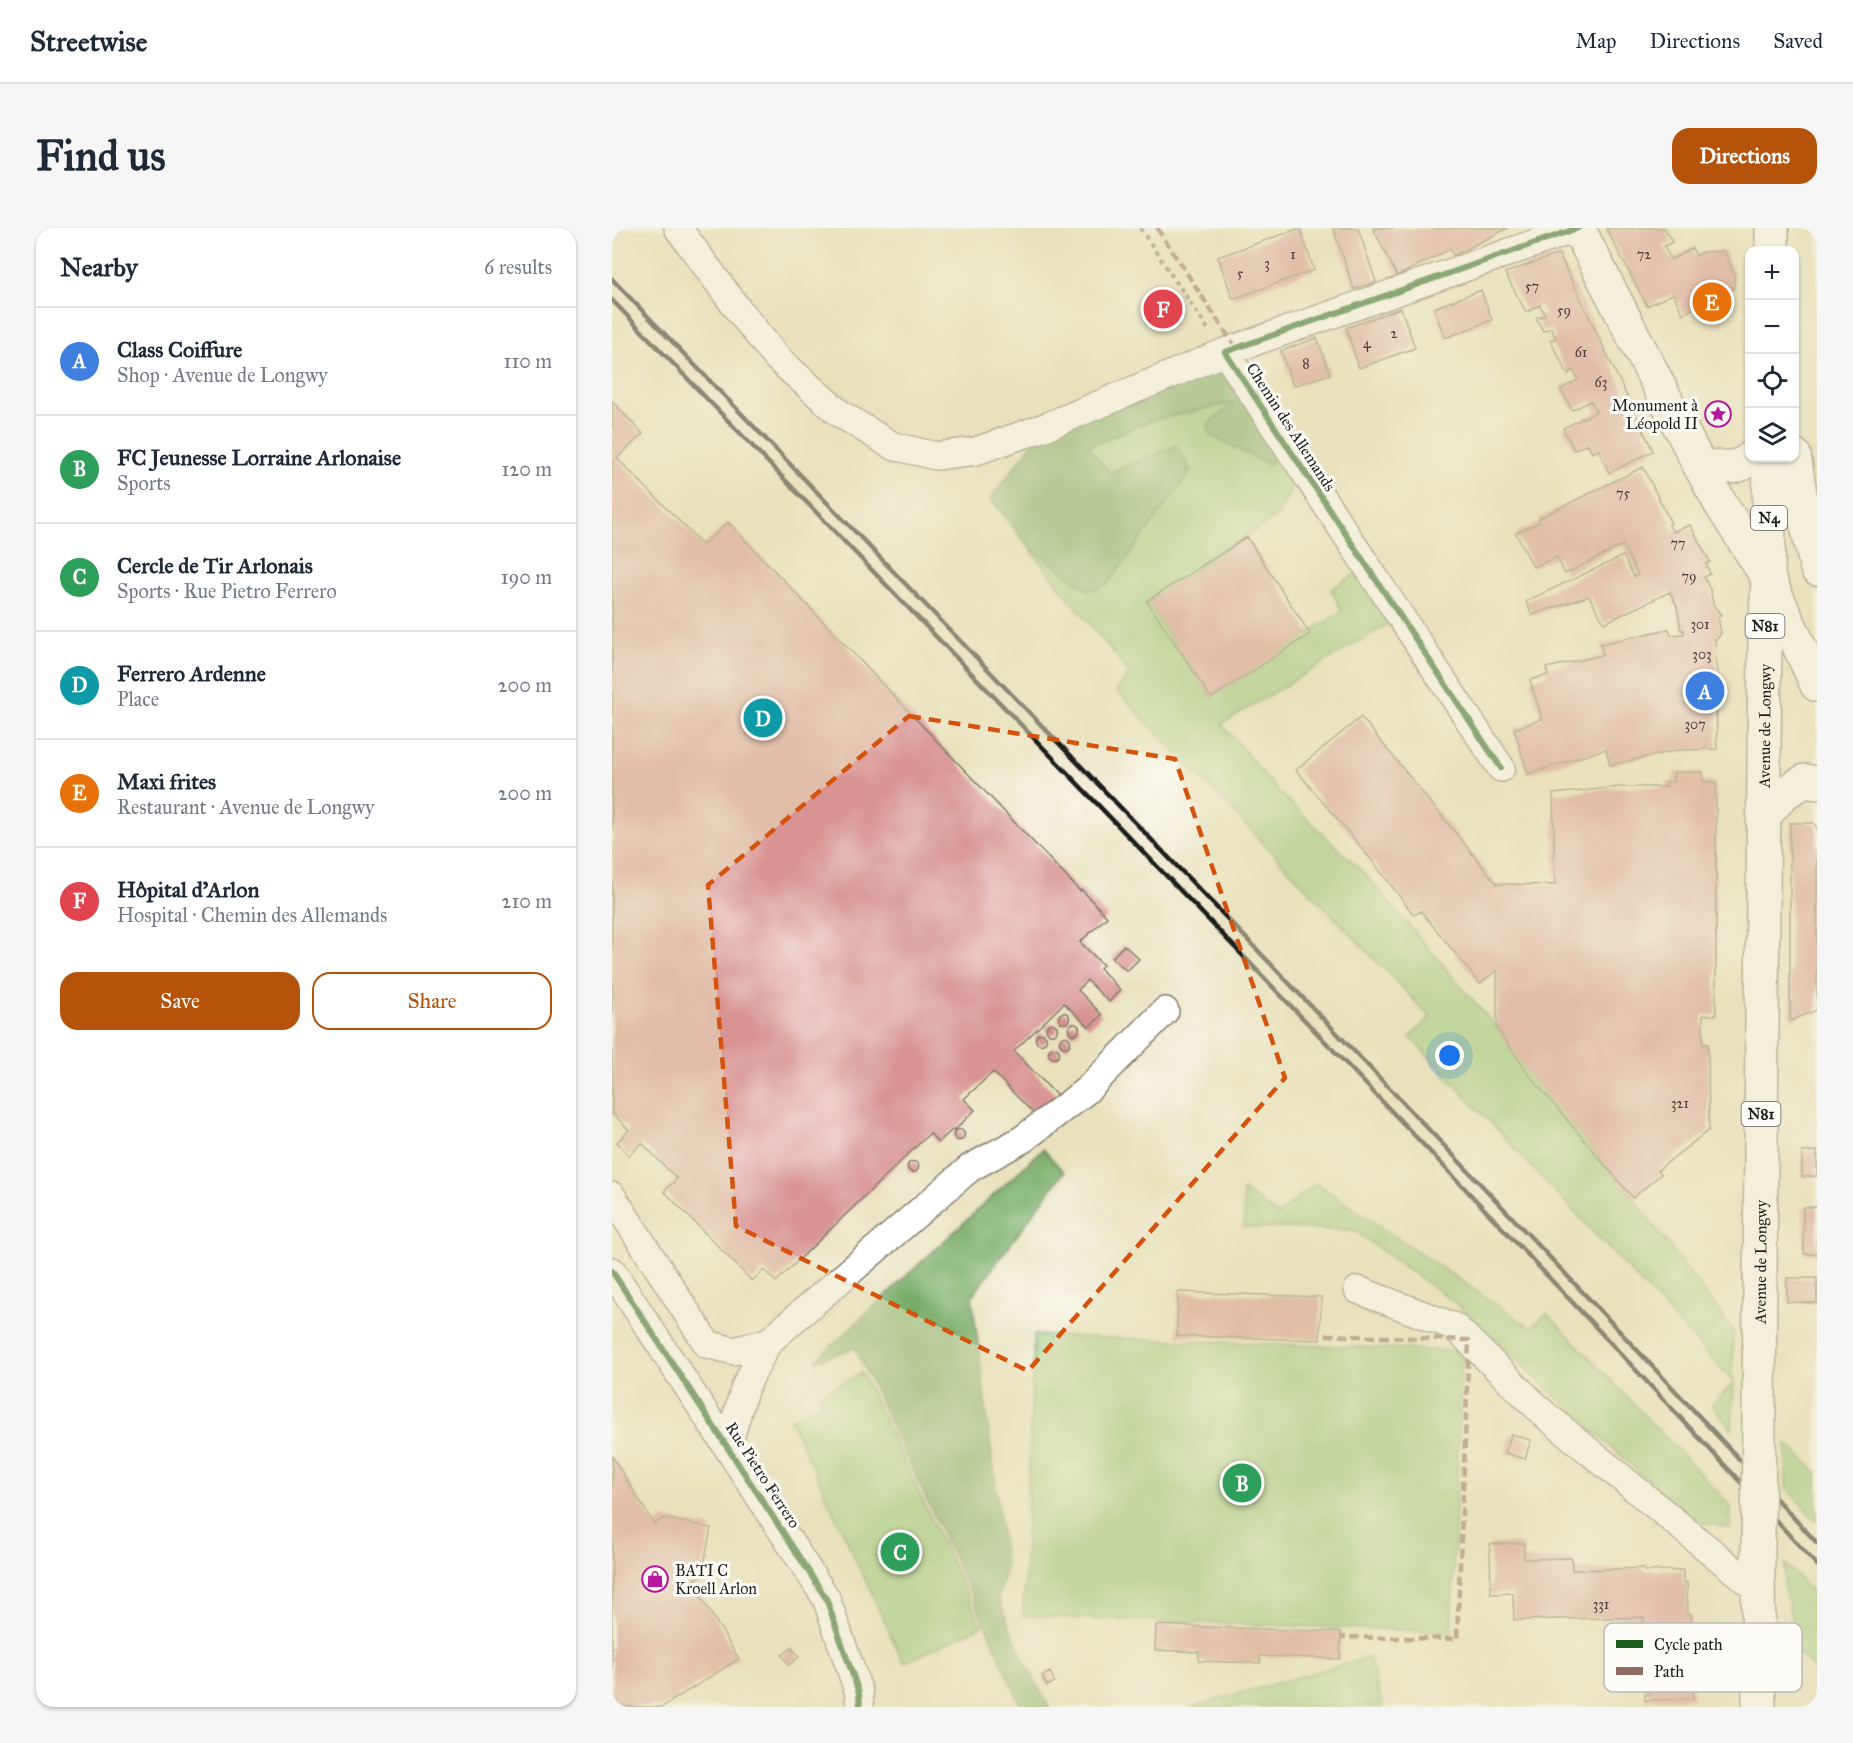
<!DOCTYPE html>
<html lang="en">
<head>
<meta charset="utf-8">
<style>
	body { margin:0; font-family:"IM FELL Great Primer",serif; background:#f6f6f7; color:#1f2937 }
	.controls { position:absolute; right:18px; top:18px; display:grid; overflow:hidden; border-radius:12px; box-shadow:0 2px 4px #0004 }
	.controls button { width:54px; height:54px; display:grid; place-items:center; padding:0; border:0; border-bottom:2px solid #e0e1e3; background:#fff; color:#1f2937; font:30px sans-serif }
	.you { position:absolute; left:838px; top:828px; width:21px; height:21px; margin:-15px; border:4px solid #fff; border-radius:50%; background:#1a73e8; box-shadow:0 0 0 9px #1a73e833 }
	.badge { display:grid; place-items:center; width:39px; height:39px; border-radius:50%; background:#b45309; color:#fff; font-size:20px; font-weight:700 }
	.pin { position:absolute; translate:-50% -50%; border:3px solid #fff; box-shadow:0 2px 6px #0006 }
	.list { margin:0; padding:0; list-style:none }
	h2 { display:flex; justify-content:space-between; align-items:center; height:78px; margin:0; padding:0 24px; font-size:26px }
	h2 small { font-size:20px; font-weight:400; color:#747a83 }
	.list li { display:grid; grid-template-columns:39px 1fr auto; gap:18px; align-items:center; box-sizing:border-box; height:108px; padding:0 24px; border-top:2px solid #e0e1e3 }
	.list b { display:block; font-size:22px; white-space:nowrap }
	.list p { margin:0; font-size:20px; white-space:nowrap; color:#747a83 }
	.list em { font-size:20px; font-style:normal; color:#747a83 }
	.actions { display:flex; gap:12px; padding:18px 24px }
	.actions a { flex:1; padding:14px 0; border:2px solid #b45309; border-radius:18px; text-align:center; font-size:21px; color:#b45309 }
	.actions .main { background:#b45309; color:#fff }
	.icon { flex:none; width:33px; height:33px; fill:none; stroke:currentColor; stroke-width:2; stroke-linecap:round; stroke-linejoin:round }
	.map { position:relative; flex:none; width:1205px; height:1479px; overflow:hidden; border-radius:18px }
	header { display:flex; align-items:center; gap:36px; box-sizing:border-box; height:84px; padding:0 30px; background:#fff; border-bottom:2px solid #e0e1e3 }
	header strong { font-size:28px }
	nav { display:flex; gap:33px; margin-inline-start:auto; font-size:21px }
	.intro { display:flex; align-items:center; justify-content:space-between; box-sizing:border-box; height:144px; padding:0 36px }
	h1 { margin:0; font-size:42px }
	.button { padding:15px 27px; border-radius:18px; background:#b45309; color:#fff; font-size:21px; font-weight:700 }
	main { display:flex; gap:36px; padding:0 36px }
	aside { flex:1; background:#fff; border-radius:18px; box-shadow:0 2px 4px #0004 }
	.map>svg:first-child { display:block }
	.green { fill:#95c777; stroke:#58724a; stroke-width:1.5 }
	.forest { fill:#78ac68; stroke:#4a6442; stroke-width:1.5 }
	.building { fill:#d89392 }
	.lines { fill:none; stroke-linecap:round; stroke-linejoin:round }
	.minor-casing { stroke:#827e6d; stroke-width:30 }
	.major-casing { stroke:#827e6d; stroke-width:36 }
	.path { stroke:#827e6d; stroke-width:4; stroke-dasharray:4.5 4.5; stroke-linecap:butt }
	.minor { stroke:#fff; stroke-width:27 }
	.major { stroke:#fff; stroke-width:33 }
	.rail { stroke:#1c1c1c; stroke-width:4.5 }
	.major-bridge-casing { stroke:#827e6d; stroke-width:36; stroke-linecap:butt }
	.major-bridge { stroke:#fff; stroke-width:33 }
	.quiet { stroke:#8d6e63; stroke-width:4.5; stroke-dasharray:9 4.5; stroke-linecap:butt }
	.cycleway-casing { stroke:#fdfcf7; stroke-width:10 }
	.cycleway { stroke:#1b5e20; stroke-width:6 }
	.marked { fill:none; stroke:#d4530e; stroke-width:4.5; stroke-dasharray:12 8; stroke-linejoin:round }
	.labels { text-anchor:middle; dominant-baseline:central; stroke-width:6; stroke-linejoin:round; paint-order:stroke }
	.number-label { font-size:14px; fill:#4b3a3a }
	.shield { fill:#fdfcf7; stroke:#605f5e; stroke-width:1.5 }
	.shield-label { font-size:15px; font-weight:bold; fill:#1c1c1c }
	.poi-label { font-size:16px; fill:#1c1c1c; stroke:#fdfcf7; text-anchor:end }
	.street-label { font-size:16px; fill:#1c1c1c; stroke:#fdfcf7 }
	.key { fill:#fdfcf7; stroke:#bab9b5; stroke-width:1.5 }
	.key-label { font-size:16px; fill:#1c1c1c }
</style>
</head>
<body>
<header>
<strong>Streetwise</strong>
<nav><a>Map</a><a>Directions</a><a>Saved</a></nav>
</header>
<div class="intro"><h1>Find us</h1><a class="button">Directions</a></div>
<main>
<aside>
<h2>Nearby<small>6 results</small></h2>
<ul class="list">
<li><span class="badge" style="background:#3f7fe0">A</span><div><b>Class Coiffure</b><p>Shop · Avenue de Longwy</p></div><em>110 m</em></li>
<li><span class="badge" style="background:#2e9e5b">B</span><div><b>FC Jeunesse Lorraine Arlonaise</b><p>Sports</p></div><em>120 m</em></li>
<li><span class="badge" style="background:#2e9e5b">C</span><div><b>Cercle de Tir Arlonais</b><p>Sports · Rue Pietro Ferrero</p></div><em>190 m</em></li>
<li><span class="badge" style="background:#0f9aa8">D</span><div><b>Ferrero Ardenne</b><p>Place</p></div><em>200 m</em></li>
<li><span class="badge" style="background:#e8710a">E</span><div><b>Maxi frites</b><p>Restaurant · Avenue de Longwy</p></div><em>200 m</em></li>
<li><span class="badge" style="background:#e0444e">F</span><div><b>Hôpital d'Arlon</b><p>Hospital · Chemin des Allemands</p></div><em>210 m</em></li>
</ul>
<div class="actions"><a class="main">Save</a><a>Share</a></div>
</aside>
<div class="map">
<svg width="1205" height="1479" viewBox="0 0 1205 1479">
	<rect width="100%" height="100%" fill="#fdfcf7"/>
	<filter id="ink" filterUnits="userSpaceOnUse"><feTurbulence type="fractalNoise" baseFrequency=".0167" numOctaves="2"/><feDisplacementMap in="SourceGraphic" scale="12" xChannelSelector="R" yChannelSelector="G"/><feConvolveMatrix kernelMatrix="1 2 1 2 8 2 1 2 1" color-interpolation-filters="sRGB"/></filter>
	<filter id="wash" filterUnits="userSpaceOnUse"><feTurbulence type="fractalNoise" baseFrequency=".008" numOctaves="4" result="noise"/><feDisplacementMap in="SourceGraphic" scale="24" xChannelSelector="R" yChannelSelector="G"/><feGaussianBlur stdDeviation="1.35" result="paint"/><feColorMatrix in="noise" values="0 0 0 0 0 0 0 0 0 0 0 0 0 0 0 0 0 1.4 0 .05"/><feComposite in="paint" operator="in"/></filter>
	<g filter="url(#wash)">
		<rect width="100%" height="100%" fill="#e9e1be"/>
		<path class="green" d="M 624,174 L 676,241 L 678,264 L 666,287 L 536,374 L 599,470 L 730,383 L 719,361 L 746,344 L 777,395 L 610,496 L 664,561 L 751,644 L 885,800 L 918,847 L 1021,970 L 1121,1102 L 1121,1153 L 798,809 L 818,789 L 504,462 L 518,446 L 415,317 L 477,362 L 564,218 L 497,245 L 475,219 L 540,192 Z
			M 704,955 L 919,1100 L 935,1085 L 1119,1278 L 1118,1300 L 1081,1294 L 843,1075 L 741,1002 L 632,999 L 631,962 L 666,987 Z
			M 422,1107 L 850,1123 L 839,1404 L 411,1388 Z
			M 250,1145 L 370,1398 L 292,1435 L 178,1191 L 210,1175 L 206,1166 Z
			M 1122,1155 L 1120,1202 L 1100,1177 Z
			M 1174,1215 L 1205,1244 L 1205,1294 L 1174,1259 Z
			M 1173,1335 L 1205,1369 L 1205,1444 L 1187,1426 L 1172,1357 Z
			M 757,1429 L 771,1479 L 579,1479 Z"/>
		<path class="forest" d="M 607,140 L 666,226 L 656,236 L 598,207 L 596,196 L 622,174 L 540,192 L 476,218 L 498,245 L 564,218 L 579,243 L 495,357 L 477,362 L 415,317 L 378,271 L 433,199 Z
			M 431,921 L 452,944 L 360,1068 L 394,1340 L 386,1369 L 408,1424 L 437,1479 L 409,1479 L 373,1396 L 243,1120 L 203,1133 Z"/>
		<g id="blocks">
			<path class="building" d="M 688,0 L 702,42 L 621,71 L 606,29 Z
				M 721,0 L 746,0 L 764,54 L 742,61 Z
				M 761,0 L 896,0 L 841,28 L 838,21 L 785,48 Z
				M 994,0 L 1053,0 L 1060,14 L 1052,18 L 1059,32 L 1080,20 L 1084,28 L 1091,24 L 1112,23 L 1122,46 L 1122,61 L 1105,68 L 1107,73 L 1106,77 L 1098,81 L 1094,80 L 1092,75 L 1071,86 L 1061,66 L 1035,78 Z
				M 947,26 L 1041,223 L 997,245 L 987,222 L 980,225 L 976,216 L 962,222 L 951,200 L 984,184 L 979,173 L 960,182 L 949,161 L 966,152 L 961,142 L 956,146 L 938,112 L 944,110 L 939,100 L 931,103 L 924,90 L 933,87 L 928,77 L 914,84 L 893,45 Z
				M 869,62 L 880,92 L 833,110 L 822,80 Z
				M 789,80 L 803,120 L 747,140 L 734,100 Z
				M 705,110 L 718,146 L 681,158 L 669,123 Z
				M 0,173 L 31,206 L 5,230 L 91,317 L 116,294 L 468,663 L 470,662 L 495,689 L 468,714 L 491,737 L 488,740 L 508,762 L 497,774 L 475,752 L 466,762 L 490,787 L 477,799 L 452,775 L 402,823 L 447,870 L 425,889 L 381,844 L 352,871 L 363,882 L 343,902 L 341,901 L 326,915 L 318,905 L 164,1054 L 152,1042 L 140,1053 L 52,963 L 65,951 L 30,915 L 17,928 L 5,914 L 17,902 L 0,885 Z
				M 1031,239 L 1059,295 L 1057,297 L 1061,304 L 1078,297 L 1098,334 L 1094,336 L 1098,346 L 1092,349 L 1099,364 L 1101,376 L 1109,387 L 1106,389 L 1109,405 L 1106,410 L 1103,411 L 1104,437 L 1106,447 L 1104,450 L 1105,521 L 1066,522 L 998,537 L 994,521 L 916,546 L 902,501 L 930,491 L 918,452 L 936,447 L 934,440 L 991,427 L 988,416 L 1057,401 L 1059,407 L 1072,406 L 1072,402 L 1069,402 L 1065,379 L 1058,364 L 992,395 L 977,368 L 920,387 L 914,373 L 1011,328 L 1022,349 L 1026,347 L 1011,317 L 953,346 L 945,329 L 921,339 L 904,305 L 928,294 L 927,290 Z
				M 635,309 L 698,406 L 599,470 L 535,373 Z
				M 749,489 L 885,656 L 943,657 L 941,566 L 1007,559 L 1054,559 L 1054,554 L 1061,554 L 1062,544 L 1091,544 L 1091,554 L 1104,554 L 1104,787 L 1091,787 L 1091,816 L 1096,816 L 1097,902 L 1046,942 L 1049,946 L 1021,970 L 917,847 L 885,800 L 885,742 L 868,756 L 809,683 L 802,687 L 762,635 L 684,542 Z
				M 1178,595 L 1202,595 L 1205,601 L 1205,782 L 1178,793 Z
				M 512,717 L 527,731 L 515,743 L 500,730 Z
				M446.5 790a5.5 5.5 0 1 1 11 0a5.5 5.5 0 1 1-11 0Z
				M434.5 801a5.5 5.5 0 1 1 11 0a5.5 5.5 0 1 1-11 0Z
				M456.5 801a5.5 5.5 0 1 1 11 0a5.5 5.5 0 1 1-11 0Z
				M423.5 811a5.5 5.5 0 1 1 11 0a5.5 5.5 0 1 1-11 0Z
				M447.5 814a5.5 5.5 0 1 1 11 0a5.5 5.5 0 1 1-11 0Z
				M436.5 825a5.5 5.5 0 1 1 11 0a5.5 5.5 0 1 1-11 0Z
				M341.5 907a5.5 5.5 0 1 1 11 0a5.5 5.5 0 1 1-11 0Z
				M 1205,923 L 1205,948 L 1190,949 L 1190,924 Z
				M295.5 939a5.5 5.5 0 1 1 11 0a5.5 5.5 0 1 1-11 0Z
				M 1191,979 L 1205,979 L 1205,1026 L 1192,1026 Z
				M 1175,1050 L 1205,1050 L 1205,1075 L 1175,1074 Z
				M 566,1064 L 709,1069 L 708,1112 L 565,1108 Z
				M 899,1206 L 919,1212 L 913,1231 L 893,1225 Z
				M 0,1228 L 42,1296 L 52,1290 L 99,1300 L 90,1347 L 80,1354 L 127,1431 L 50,1479 L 0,1479 Z
				M 912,1315 L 912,1331 L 960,1330 L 960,1342 L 1032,1340 L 1032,1343 L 1071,1342 L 1071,1354 L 1075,1354 L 1076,1386 L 1079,1386 L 1081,1471 L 1033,1472 L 1033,1467 L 1038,1467 L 1038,1463 L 1033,1463 L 1033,1444 L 1043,1444 L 1043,1442 L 1033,1442 L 1032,1389 L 902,1392 L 901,1365 L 879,1366 L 878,1316 Z
				M 544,1397 L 729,1404 L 728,1431 L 648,1428 L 648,1435 L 587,1433 L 587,1424 L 543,1422 Z
				M 180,1420 L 187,1429 L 177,1437 L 170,1427 Z
				M 438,1444 L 443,1454 L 435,1458 L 430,1448 Z"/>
		</g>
	</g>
	<g filter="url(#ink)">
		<use href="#blocks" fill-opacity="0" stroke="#827e6d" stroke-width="1.5"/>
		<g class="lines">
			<g class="minor-casing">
				<path id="minor" d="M 66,0 L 128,84 L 165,130 L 227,185 L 281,218 L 324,228 L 364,223 L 433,199 L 613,124 L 966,0
					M 613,124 L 889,540
					M 0,968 L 95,1116 L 122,1123 L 156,1114
					M 0,1043 L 214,1370 L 247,1465 L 248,1479
					M 746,1062 L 843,1099 L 932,1186 L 1147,1363
					M 116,1217 L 133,1159 L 156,1114 L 358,940 L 411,911 L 475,862 L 553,783"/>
			</g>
			<g class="major-casing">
				<g id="major">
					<path d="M 966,0 L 1088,238 L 1108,275 L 1156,350 L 1205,457"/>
					<path d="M 1160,22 L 1160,0"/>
					<path d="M 1182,227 L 1189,272 L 1205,341"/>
					<path d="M 1088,238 C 1105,239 1126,243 1139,230"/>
					<path d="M 1152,588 L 1172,565 L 1193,553 L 1205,555"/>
					<path id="s1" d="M 1147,1184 L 1153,409 L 1156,350 L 1158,230"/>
					<path d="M 1146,1330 L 1147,1479"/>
				</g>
			</g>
			<path class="path" d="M 528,0 L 598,104"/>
			<use href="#minor" class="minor"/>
			<use href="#major" class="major"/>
			<path class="rail" d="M 0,51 C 403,471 810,888 1205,1315
				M 0,72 C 403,492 810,908 1205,1337"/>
			<g class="major-bridge-casing">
				<path id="major-bridge" d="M 1146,1330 L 1147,1184"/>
			</g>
			<use href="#major-bridge" class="major-bridge"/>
			<path class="quiet" d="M 545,0 L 624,120
				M 714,1107 L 857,1112 L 845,1411 L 729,1409"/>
			<g class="cycleway-casing">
				<path id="cycleway" d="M 889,540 L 613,124 L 966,0
					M 0,1043 L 214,1370 L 247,1465 L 248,1479"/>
			</g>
			<use href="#cycleway" class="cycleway"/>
		</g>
	</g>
	<path d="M0 0H1205V1479H0ZM 297,488 L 563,531 L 673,850 L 416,1143 L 124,998 L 96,657 Z" fill="#e9e1be" fill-opacity=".55" fill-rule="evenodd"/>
	<path class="marked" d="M 297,488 L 563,531 L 673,850 L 416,1143 L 124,998 L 96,657 Z"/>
	<defs>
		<g id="sight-ring" transform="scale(1.35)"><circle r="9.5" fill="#fdfcf7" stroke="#b5179e" stroke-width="1.5"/><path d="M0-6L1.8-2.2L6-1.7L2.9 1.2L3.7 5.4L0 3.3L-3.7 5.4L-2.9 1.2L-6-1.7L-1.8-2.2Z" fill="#b5179e"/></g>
		<g id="shop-ring" transform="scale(1.35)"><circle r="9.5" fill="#fdfcf7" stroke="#b5179e" stroke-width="1.5"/><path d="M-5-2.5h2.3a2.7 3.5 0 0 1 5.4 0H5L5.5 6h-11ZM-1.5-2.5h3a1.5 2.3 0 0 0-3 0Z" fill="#b5179e"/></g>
	</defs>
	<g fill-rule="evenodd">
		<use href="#sight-ring" x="1106" y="186"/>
		<use href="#shop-ring" x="43" y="1351"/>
	</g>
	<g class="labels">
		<g class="number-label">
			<text x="681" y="26">1</text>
			<text x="1032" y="26">72</text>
			<text x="655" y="35">3</text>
			<text x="628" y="45">5</text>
			<text x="920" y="58">57</text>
			<text x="952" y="82">59</text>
			<text x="782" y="105">2</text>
			<text x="755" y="115">4</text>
			<text x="969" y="124">61</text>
			<text x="694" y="135">8</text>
			<text x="989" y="154">63</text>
			<text x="1011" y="265">75</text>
			<text x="1066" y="315">77</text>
			<text x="1077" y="348">79</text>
			<text x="1088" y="396">301</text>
			<text x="1090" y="426">303</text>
			<text x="1083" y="496">307</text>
			<text x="1068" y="875">321</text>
			<text x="989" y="1376">331</text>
		</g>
		<g class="shield">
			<rect x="1139" y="278" width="36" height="24" rx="4.5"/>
			<rect x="1133.5" y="386" width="39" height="24" rx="4.5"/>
			<rect x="1129.5" y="874" width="39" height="24" rx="4.5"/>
		</g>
		<g class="shield-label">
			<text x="1157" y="290">N4</text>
			<text x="1153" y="398">N81</text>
			<text x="1149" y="886">N81</text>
		</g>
		<g class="poi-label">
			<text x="1086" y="177">Monument à<tspan x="1086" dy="18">Léopold II</tspan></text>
			<text x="63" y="1342" text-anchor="start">BATI C<tspan x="63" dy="18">Kroell Arlon</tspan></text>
		</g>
		<g class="street-label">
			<text transform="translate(679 199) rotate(57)">Chemin des Allemands</text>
			<text stroke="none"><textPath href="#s1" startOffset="686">Avenue de Longwy</textPath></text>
			<text stroke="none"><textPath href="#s1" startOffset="150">Avenue de Longwy</textPath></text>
			<text transform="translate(151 1247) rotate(57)">Rue Pietro Ferrero</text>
		</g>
	</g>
	<rect x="992" y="1395" width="198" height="69" rx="9" class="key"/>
	<rect x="1004" y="1412" width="27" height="8" fill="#1b5e20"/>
	<rect x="1004" y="1439" width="27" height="8" fill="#8d6e63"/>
	<g class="key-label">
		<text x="1042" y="1422">Cycle path</text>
		<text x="1042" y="1449">Path</text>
	</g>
</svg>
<div class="controls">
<button>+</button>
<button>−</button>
<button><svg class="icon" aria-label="locate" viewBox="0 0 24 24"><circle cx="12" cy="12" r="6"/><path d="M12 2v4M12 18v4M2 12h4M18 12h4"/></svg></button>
<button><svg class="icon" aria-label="layers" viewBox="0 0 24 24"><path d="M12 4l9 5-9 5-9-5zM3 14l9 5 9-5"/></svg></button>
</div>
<div class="you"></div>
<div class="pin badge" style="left:1093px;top:463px;background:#3f7fe0">A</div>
<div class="pin badge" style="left:630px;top:1255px;background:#2e9e5b">B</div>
<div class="pin badge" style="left:288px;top:1324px;background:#2e9e5b">C</div>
<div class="pin badge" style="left:151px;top:490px;background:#0f9aa8">D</div>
<div class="pin badge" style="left:1100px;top:74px;background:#e8710a">E</div>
<div class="pin badge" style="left:551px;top:81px;background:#e0444e">F</div>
</div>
</main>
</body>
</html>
